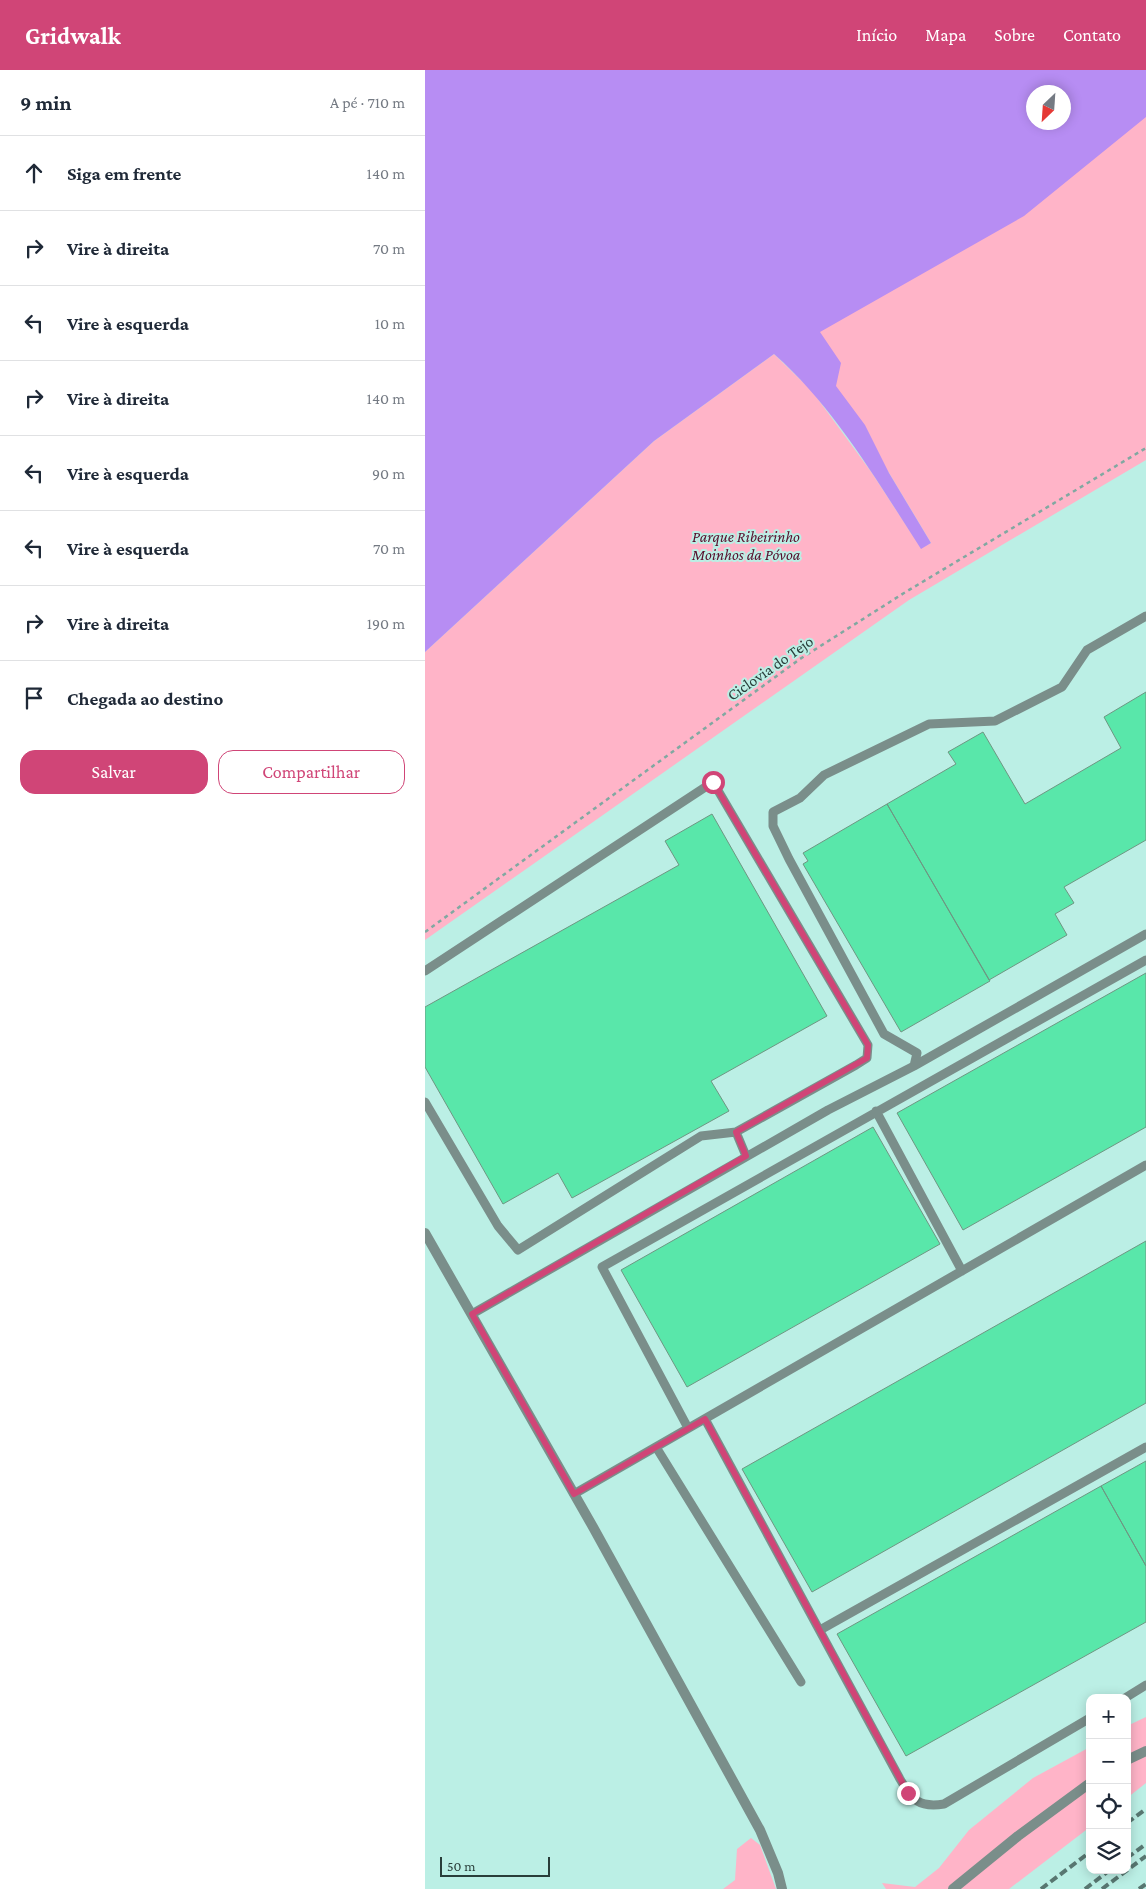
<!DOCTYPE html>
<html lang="pt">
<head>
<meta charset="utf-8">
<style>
	body { margin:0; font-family:"Crimson Pro",serif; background:#f2f2f3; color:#1f2937 }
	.controls { position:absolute; right:15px; bottom:15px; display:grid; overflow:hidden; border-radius:10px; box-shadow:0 2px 12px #0003 }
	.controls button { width:45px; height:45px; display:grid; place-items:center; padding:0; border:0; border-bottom:1px solid #e0e1e3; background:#fff; color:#1f2937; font:25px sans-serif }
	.compass { position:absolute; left:601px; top:15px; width:45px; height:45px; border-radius:50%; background:#fff; box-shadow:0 2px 12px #0003; rotate:205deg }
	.scale { position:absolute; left:15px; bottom:12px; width:110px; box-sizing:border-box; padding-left:5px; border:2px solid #293e3a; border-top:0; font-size:14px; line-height:18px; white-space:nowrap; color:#293e3a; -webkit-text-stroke:4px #bbefe5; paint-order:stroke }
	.stop { position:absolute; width:15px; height:15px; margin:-11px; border:4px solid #d04577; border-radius:50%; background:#fff }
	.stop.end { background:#d04577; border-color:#fff; box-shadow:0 1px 5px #0008 }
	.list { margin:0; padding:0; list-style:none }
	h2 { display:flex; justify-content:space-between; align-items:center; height:65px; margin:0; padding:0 20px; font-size:21px }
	h2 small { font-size:16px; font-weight:400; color:#747a83 }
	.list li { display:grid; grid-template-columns:32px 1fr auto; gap:15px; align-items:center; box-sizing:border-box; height:75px; padding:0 20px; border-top:1px solid #e0e1e3 }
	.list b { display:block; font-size:19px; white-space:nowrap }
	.list em { font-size:16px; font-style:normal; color:#747a83 }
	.actions { display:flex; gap:10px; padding:15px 20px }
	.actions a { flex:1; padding:11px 0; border:1px solid #d04577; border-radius:15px; text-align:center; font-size:18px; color:#d04577 }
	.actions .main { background:#d04577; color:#fff }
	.icon { flex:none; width:28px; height:28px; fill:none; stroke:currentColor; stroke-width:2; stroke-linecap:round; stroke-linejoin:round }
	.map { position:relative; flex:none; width:721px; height:1819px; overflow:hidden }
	header { display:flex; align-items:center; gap:30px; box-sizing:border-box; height:70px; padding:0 25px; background:#d04577; color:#fff }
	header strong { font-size:24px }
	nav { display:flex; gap:28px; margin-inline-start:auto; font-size:18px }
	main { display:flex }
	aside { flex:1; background:#fff }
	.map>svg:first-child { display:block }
	.green { fill:#ffb4c8 }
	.water { fill:#b78df3; fill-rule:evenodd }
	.building { fill:#59e7aa; stroke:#6e9682 }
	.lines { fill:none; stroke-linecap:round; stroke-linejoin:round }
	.path { stroke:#81a8a1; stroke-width:2.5; stroke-dasharray:4 4; stroke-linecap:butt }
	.lane { stroke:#7a8e8a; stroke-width:9 }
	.street { stroke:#7a8e8a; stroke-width:10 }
	.rail { stroke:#587771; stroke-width:4; stroke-dasharray:8 4; stroke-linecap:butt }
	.route { stroke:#d04577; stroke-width:6 }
	.labels { text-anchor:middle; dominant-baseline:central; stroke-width:4; stroke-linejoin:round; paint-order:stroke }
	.park-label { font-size:16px; font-style:italic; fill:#580e2c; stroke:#bbefe5 }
	.street-label { font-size:16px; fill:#293e3a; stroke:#bbefe5 }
</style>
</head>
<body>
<header>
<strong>Gridwalk</strong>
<nav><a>Início</a><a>Mapa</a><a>Sobre</a><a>Contato</a></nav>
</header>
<main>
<aside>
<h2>9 min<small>A pé · 710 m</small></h2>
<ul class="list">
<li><svg class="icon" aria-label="ahead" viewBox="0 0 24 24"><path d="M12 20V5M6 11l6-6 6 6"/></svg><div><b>Siga em frente</b></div><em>140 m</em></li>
<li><svg class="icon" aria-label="right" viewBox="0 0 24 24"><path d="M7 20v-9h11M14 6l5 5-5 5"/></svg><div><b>Vire à direita</b></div><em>70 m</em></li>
<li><svg class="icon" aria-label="left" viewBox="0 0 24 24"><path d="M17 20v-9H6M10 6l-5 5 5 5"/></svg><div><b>Vire à esquerda</b></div><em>10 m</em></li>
<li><svg class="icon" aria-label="right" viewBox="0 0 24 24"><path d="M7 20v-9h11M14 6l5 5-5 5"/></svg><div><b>Vire à direita</b></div><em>140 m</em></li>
<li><svg class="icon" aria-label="left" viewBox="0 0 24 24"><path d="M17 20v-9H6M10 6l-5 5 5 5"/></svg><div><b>Vire à esquerda</b></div><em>90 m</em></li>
<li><svg class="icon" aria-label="left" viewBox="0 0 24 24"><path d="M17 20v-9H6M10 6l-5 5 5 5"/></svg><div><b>Vire à esquerda</b></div><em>70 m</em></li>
<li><svg class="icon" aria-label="right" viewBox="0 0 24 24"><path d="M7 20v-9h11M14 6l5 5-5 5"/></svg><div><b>Vire à direita</b></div><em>190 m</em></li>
<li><svg class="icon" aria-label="arrive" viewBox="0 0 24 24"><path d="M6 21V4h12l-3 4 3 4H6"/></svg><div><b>Chegada ao destino</b></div></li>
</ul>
<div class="actions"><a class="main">Salvar</a><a>Compartilhar</a></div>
</aside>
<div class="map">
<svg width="721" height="1819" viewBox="0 0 721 1819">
	<rect width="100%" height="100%" fill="#bbefe5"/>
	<path class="green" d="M 721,0 L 721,390 L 484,530 L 0,870 L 0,582 L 229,371 L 349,284 L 387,321 L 447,403 L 496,478 L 506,473 L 464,403 L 364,269 L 608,52 L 638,52 L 638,22 Z
		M 721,1647 L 721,1713 L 702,1728 L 702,1656 Z
		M 665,1677 L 665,1757 L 584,1819 L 461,1819 L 457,1813 L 490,1817 L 514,1798 L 544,1760 L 608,1708 Z
		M 326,1768 L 335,1775 L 351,1819 L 298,1819 L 310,1810 L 312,1779 Z"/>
	<path class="water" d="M 0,0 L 721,0 L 721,47 L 599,146 L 395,262 L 416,293 L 411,316 L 440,355 L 464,403 L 506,473 L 496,479 C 452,411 410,338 349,284 L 229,371 L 0,582 ZM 608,22 L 638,22 L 638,52 L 608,52 Z"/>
	<path class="building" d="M 721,622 L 721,770 L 639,817 L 649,833 L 630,844 L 642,865 L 564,910 L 462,734 L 531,694 L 523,682 L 558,662 L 600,734 L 696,678 L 679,647 Z
		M 462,734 L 565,911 L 476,962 L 378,794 L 383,791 L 378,783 Z
		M 287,744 L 402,946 L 286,1011 L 304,1041 L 147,1128 L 133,1103 L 78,1134 L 0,997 L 0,937 L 254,795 L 240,771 Z
		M 721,903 L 721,1057 L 538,1160 L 472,1043 Z
		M 448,1057 L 515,1174 L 262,1317 L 196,1200 Z
		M 721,1171 L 721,1333 L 387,1522 L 317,1399 Z
		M 721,1391 L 721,1496 L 676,1416 Z
		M 676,1416 L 721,1496 L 721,1552 L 481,1686 L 412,1564 Z"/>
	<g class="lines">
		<path class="path" d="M 0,862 L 375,589 L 479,523 L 721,378"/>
		<path class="lane" d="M 0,901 L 288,712 L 443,975 L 442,988 L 431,995 L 311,1062 L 276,1066 L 93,1180 L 73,1156 L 0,1032
			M 489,996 L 492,983 L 459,964 L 364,789 L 348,756 L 348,742 L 375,728 L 399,705 L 504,654 L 570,651 L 637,617 L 662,580 L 721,546
			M 451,1041 L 537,1201
			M 311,1062 L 321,1086
			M 47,1244 L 403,1040 L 489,996 L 721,864
			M 280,1349 L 475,1709 C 487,1730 494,1738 519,1734 L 665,1648
			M 263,1358 L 177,1197 L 721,890
			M 231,1377 L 376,1612
			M 149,1424 L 721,1095
			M 395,1560 L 721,1377
			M 700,1628 L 721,1615"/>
		<path class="street" d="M 0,1163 L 168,1457 L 335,1760 L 353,1803 L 357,1819
			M 702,1690 L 721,1681
			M 528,1819 L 593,1766 L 665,1713"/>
		<path class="rail" d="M 702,1753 L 721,1739
			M 702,1788 L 721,1774
			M 616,1819 L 665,1782
			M 660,1819 L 685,1800
			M 677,1819 L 721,1786
			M 714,1819 L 721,1814"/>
	</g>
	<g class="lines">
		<path class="route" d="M 288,712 L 443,975 L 442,988 L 311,1062 L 321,1086 L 47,1244 L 149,1424 L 280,1349 L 483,1723"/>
	</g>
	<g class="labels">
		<g class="park-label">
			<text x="321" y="466">Parque Ribeirinho<tspan x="321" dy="18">Moinhos da Póvoa</tspan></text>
		</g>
		<g class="street-label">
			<text transform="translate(345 598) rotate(-35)">Ciclovia do Tejo</text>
		</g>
	</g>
</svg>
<div class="controls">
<button>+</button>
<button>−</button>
<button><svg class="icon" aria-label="locate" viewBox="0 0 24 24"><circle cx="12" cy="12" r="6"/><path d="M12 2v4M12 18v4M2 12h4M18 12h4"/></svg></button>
<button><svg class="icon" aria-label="layers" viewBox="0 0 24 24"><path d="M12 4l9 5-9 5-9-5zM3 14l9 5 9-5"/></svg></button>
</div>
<svg class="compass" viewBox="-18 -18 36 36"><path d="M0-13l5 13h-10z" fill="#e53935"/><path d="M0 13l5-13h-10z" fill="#747a83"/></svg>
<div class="scale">50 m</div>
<div class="stop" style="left:288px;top:712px"></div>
<div class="stop end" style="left:483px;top:1723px"></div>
</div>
</main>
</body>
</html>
